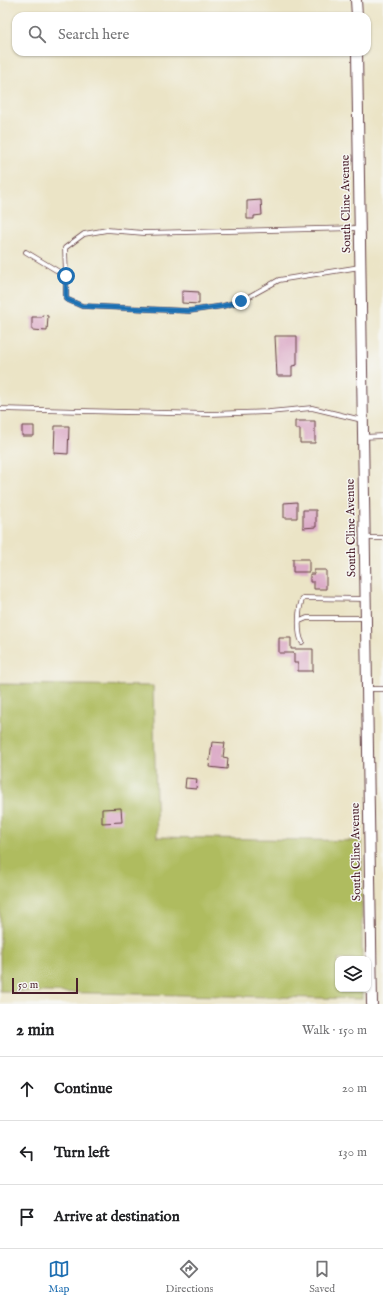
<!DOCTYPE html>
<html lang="en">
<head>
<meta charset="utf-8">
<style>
	body { margin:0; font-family:"IM FELL English",serif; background:#f6f6f6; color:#202124 }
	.controls { position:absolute; right:12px; bottom:12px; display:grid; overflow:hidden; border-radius:8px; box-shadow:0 1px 3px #0004 }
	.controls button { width:36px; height:36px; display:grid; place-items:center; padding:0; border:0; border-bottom:1px solid #e0e0e0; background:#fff; color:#202124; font:20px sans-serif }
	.scale { position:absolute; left:12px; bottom:10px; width:66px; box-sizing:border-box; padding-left:4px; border:2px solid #4a1f2b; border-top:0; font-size:11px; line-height:14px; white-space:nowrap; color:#4a1f2b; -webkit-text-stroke:3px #f6f6f2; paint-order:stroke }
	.stop { position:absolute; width:12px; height:12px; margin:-9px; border:3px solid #1f6fb2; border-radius:50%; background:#fff }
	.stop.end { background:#1f6fb2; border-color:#fff; box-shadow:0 1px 4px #0008 }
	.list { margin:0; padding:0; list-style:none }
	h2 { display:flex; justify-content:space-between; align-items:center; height:52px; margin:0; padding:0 16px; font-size:17px }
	h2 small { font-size:13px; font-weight:400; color:#757577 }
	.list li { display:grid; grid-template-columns:26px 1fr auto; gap:12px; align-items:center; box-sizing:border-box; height:64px; padding:0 16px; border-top:1px solid #e0e0e0 }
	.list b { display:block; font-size:15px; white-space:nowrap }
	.list em { font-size:13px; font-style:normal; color:#757577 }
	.icon { flex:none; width:22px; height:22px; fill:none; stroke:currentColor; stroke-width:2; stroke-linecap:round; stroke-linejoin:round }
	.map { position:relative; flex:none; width:383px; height:1004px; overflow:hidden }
	.search { position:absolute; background:#fff; box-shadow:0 1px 3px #0004; left:12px; right:12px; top:12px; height:44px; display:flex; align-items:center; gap:10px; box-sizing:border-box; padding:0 14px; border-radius:12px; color:#757577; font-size:15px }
	.sheet { height:244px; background:#fff }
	nav { display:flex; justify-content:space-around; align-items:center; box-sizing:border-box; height:56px; border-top:1px solid #e0e0e0; background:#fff; font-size:11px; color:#757577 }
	nav a { display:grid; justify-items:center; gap:2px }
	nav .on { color:#1f6fb2 }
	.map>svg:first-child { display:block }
	.green { fill:#afbc5e; stroke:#7c6e44 }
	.building { fill:#dcabc7 }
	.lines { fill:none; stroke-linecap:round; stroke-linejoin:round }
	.service-casing { stroke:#623d42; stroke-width:5.5 }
	.tertiary-casing { stroke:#623d42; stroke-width:12 }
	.service { stroke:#fff; stroke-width:4 }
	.tertiary { stroke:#fff; stroke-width:10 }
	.route { stroke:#1f6fb2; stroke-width:5 }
	.labels { text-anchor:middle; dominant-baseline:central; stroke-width:3; stroke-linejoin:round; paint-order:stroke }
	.street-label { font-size:12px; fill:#4a1f2b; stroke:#f6f6f2 }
</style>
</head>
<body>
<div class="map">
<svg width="383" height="1004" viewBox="0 0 383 1004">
	<rect width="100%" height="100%" fill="#f6f6f2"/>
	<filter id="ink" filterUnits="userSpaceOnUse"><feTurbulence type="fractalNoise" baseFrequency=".025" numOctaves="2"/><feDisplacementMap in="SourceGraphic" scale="8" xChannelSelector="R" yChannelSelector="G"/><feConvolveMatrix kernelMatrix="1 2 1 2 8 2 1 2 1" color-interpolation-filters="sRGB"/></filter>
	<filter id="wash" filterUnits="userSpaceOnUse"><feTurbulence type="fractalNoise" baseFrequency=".012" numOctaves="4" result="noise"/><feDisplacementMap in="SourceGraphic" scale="16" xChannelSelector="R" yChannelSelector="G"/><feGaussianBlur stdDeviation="0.9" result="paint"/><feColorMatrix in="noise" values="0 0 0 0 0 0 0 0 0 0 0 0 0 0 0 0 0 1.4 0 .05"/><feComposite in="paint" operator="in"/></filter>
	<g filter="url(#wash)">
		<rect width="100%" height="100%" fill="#ebe4c6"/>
		<path class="green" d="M 0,684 L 153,686 L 157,837 L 362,841 L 362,959 L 338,959 L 338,989 L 362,989 L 362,999 L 0,991 Z"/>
		<g id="blocks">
			<path class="building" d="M 261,200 L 262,215 L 254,216 L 254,219 L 247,219 L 247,201 Z
				M 182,291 L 199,292 L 199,304 L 182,303 Z
				M 42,315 L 48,316 L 47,331 L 32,330 L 32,317 L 42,317 Z
				M 275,336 L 297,336 L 297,365 L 292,366 L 292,376 L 277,376 Z
				M 295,421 L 315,421 L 315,443 L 300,443 L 300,429 L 295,429 Z
				M 22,426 L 34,426 L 34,436 L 22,436 Z
				M 55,426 L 69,426 L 68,454 L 54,453 Z
				M 297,502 L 297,518 L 284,518 L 284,503 Z
				M 303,510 L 316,510 L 316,527 L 303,528 Z
				M 293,559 L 309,559 L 309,572 L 293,572 Z
				M 314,570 L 326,570 L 326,589 L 314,589 L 314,582 L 310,582 L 310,574 L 314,574 Z
				M 279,638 L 291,638 L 291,649 L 313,649 L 313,671 L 298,671 L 298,663 L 294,663 L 294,653 L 279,653 Z
				M 212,742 L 225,743 L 223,757 L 228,758 L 227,769 L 209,767 Z
				M 186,778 L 197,779 L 196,789 L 185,788 Z
				M 121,808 L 122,822 L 102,823 L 102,809 Z"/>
		</g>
	</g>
	<g filter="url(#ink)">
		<use href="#blocks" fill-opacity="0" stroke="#623d42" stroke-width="1"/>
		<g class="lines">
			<g class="service-casing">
				<path id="service" d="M 26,252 L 66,276 L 66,299 L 82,306 L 189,311 L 223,306 L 241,301 L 279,280 L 360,267
					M 66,276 L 65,248 L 84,234 L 107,230 L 144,233 L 359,228
					M 0,409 L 210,414 L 269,412 L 312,408 L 362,420
					M 363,437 L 383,436
					M 365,538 L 383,538
					M 300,621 L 307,618 L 365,618
					M 302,642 C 297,633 298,607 303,598 L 365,599
					M 367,689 L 383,689"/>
			</g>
			<g class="tertiary-casing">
				<path id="tertiary" d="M 356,0 L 357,16
					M 357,52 L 372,1004"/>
			</g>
			<use href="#service" class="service"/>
			<use href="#tertiary" class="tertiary"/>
		</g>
	</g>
	<g class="lines" filter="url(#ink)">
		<path class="route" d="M 66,276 L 66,299 L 82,306 L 189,311 L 223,306 L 241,301"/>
	</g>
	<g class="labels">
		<g class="street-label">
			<text transform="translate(346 204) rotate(-91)">South Cline Avenue</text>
			<text transform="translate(351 528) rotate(-91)">South Cline Avenue</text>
			<text transform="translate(356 852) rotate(-91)">South Cline Avenue</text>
		</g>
	</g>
</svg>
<div class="controls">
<button><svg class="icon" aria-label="layers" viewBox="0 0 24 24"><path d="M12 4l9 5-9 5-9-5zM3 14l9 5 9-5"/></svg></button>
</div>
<div class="scale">50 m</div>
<div class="stop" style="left:66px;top:276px"></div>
<div class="stop end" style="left:241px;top:301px"></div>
<div class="search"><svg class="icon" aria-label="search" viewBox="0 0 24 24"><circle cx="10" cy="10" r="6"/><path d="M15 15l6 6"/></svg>Search here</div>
</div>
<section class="sheet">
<h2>2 min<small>Walk · 150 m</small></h2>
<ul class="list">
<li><svg class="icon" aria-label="ahead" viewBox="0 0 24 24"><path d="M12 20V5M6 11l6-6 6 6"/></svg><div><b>Continue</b></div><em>20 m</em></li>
<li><svg class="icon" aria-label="left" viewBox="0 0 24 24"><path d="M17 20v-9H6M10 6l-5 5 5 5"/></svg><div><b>Turn left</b></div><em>130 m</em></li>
<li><svg class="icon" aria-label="arrive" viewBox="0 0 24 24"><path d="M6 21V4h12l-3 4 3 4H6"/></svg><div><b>Arrive at destination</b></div></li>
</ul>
</section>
<nav>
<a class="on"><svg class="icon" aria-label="map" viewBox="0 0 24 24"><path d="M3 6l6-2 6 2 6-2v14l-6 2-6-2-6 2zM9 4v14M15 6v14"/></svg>Map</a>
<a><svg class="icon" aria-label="directions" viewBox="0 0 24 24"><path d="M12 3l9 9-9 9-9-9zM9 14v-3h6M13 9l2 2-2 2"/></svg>Directions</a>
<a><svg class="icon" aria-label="saved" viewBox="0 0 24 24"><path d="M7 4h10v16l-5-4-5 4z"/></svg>Saved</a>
</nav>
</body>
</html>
